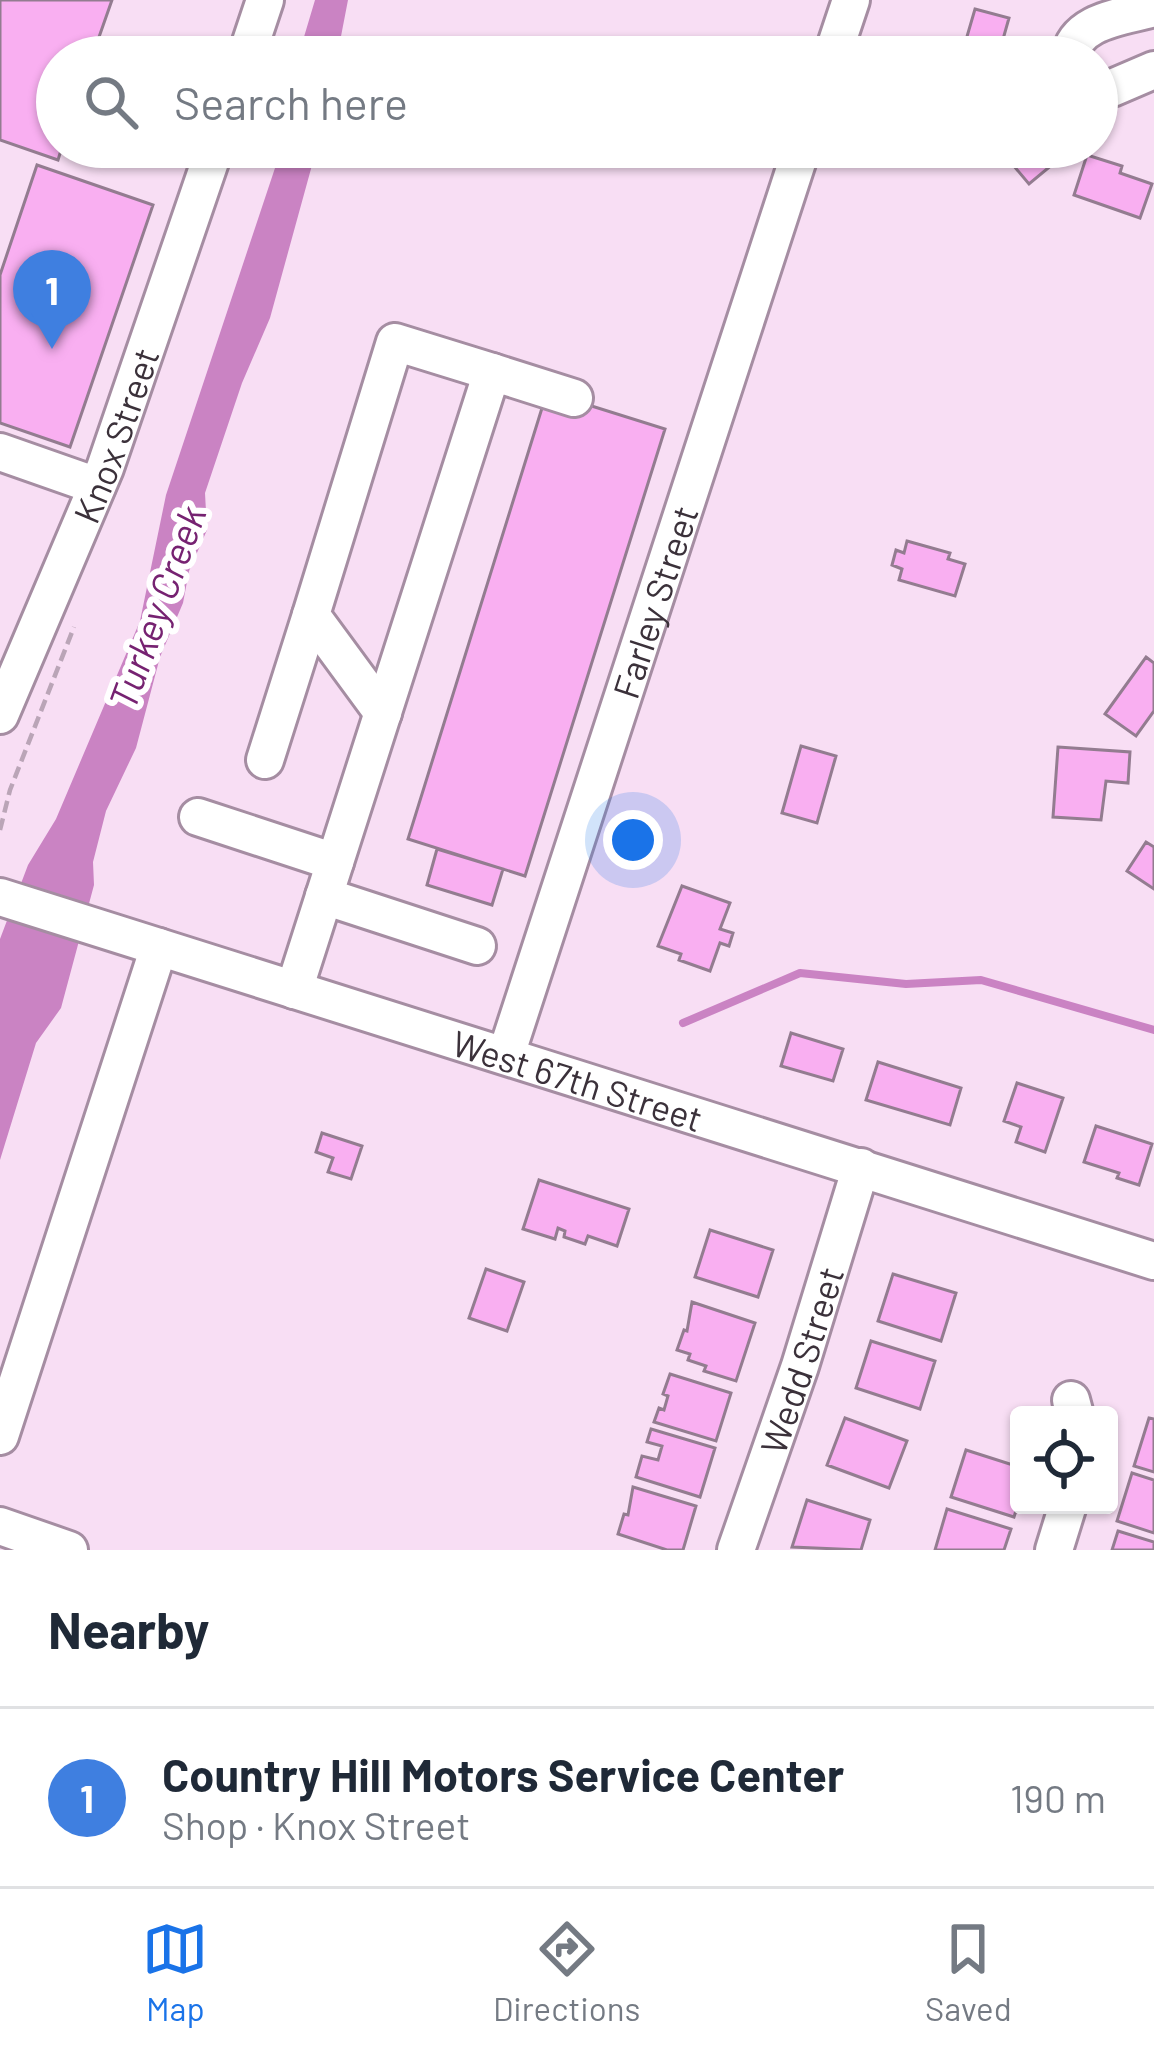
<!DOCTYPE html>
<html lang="en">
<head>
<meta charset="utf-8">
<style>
	body { margin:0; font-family:Barlow,sans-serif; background:#f2f2f3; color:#1f2937 }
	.controls { position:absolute; right:36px; bottom:36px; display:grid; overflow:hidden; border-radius:12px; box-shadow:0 3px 9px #0004 }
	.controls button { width:108px; height:108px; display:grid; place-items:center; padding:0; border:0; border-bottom:3px solid #e0e1e3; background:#fff; color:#1f2937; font:60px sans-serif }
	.you { position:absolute; left:633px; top:840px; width:42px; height:42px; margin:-30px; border:9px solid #fff; border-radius:50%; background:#1a73e8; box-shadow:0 0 0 18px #1a73e833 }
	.badge { display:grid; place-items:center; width:78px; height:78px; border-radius:50%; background:#1a73e8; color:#fff; font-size:39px; font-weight:700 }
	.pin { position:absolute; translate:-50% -99px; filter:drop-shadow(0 3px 6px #0008) }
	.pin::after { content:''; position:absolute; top:63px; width:42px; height:36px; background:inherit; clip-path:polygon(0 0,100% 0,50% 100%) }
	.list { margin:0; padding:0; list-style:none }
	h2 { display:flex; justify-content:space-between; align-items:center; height:156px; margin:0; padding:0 48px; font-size:51px }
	h2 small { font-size:39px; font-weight:400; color:#747a83 }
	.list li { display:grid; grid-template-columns:78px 1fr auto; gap:36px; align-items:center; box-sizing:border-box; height:180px; padding:0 48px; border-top:3px solid #e0e1e3 }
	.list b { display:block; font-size:45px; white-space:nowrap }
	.list p { margin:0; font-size:39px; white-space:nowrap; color:#747a83 }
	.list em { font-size:39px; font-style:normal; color:#747a83 }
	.icon { flex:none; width:66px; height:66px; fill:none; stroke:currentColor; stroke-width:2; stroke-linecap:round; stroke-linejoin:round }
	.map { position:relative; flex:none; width:1154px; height:1550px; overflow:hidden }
	.search { position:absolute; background:#fff; box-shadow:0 3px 9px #0004; left:36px; right:36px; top:36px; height:132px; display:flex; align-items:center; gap:30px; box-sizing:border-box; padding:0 42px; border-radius:66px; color:#747a83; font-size:45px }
	.sheet { height:336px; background:#fff }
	nav { display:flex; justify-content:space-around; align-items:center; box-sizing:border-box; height:168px; border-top:3px solid #e0e1e3; background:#fff; font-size:33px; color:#747a83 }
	nav a { display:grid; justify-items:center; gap:6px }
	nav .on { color:#1a73e8 }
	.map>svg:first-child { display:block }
	.water { fill:#ca83c3 }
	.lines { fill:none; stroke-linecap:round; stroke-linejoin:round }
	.stream { stroke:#ca83c3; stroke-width:8 }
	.building { fill:#f9aff1; stroke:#937c90; stroke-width:3 }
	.minor-casing { stroke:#a58da2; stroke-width:42 }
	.path { stroke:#baa5b7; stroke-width:4.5; stroke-dasharray:12 6; stroke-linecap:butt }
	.minor { stroke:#fff; stroke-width:36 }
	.labels { text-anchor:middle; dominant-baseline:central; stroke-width:12; stroke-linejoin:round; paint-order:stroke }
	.street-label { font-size:36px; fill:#3b313a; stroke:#fff }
	.water-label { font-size:39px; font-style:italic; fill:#762271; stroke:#fff }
</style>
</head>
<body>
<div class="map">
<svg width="1154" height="1550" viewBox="0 0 1154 1550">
	<rect width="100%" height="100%" fill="#f8def4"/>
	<path class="water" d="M 315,0 L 348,0 L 337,57 L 298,57 Z
		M 282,147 L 317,147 L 270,318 L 242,383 L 205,493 L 207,530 L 189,571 L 183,603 L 160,657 L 136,748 L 106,811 L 93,862 L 94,885 L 61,1008 L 36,1043 L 0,1160 L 0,939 L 28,865 L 56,819 L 140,621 L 166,495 Z"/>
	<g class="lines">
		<path class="stream" d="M 683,1023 L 800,973 L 906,984 L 981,980 L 1154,1030"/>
	</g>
	<path class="building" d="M 0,0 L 112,0 L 92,57 L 57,57 L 57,147 L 62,147 L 58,160 L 0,140 Z
		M 975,9 L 1009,18 L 998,57 L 961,57 Z
		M 998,147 L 1048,147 L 1059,159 L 1029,184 Z
		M 1087,155 L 1122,166 L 1120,173 L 1152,184 L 1140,218 L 1074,195 Z
		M 37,165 L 153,205 L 70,447 L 0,423 L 0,275 Z
		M 547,392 L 665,429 L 525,876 L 408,839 Z
		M 907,541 L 950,553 L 948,559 L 965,564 L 955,596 L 899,580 L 902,569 L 892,565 L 896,550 L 904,553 Z
		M 1146,657 L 1154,663 L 1154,711 L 1136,736 L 1105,714 Z
		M 801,746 L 836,756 L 817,823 L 782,813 Z
		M 1058,747 L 1130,752 L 1128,783 L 1106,781 L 1101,820 L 1053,817 Z
		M 1146,842 L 1154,847 L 1154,889 L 1127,871 Z
		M 437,849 L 503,869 L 492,905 L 427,885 Z
		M 682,886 L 730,903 L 720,929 L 733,933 L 729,946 L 720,943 L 710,971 L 679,960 L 681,954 L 658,946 Z
		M 791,1033 L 843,1049 L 833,1081 L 781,1066 Z
		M 878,1062 L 961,1088 L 950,1125 L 866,1100 Z
		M 1017,1083 L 1063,1098 L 1045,1152 L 1016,1142 L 1021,1127 L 1004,1121 Z
		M 1096,1126 L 1152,1144 L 1139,1185 L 1117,1178 L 1119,1173 L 1084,1162 Z
		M 322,1133 L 362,1146 L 351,1179 L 328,1172 L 333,1158 L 316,1152 Z
		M 539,1180 L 629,1209 L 617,1246 L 588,1236 L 585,1244 L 564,1237 L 565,1231 L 558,1228 L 555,1239 L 523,1229 Z
		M 710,1230 L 773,1250 L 758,1297 L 695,1277 Z
		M 486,1269 L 524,1282 L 507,1331 L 469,1318 Z
		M 893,1274 L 956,1293 L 941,1341 L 878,1321 Z
		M 692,1302 L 755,1323 L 736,1381 L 704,1371 L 706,1366 L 688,1360 L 690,1354 L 677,1350 L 684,1330 L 687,1331 Z
		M 871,1341 L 935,1361 L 920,1409 L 856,1388 Z
		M 670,1374 L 731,1393 L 716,1441 L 654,1422 L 659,1408 L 664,1410 L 668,1396 L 663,1394 Z
		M 845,1418 L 907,1441 L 889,1488 L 827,1465 Z
		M 1149,1418 L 1154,1419 L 1154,1472 L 1134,1466 Z
		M 651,1429 L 715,1448 L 700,1497 L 636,1477 L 642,1456 L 658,1460 L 662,1446 L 647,1442 Z
		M 966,1450 L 1019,1467 L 1019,1501 L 1014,1517 L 951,1497 Z
		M 1132,1473 L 1154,1480 L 1154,1533 L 1117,1521 Z
		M 633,1487 L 696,1506 L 683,1550 L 667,1550 L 618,1534 L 624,1514 L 628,1515 Z
		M 807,1500 L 870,1520 L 861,1550 L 792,1547 Z
		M 947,1509 L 1011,1529 L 1004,1550 L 935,1550 Z
		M 1118,1531 L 1154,1542 L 1154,1550 L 1112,1550 Z"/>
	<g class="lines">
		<g class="minor-casing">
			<g id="minor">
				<path d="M 246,57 L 265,0"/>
				<path d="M 832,57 L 851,0"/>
				<path d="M 1070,57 C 1075,20 1123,17 1154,8"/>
				<path d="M 1097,88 L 1112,88 L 1154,70"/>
				<path d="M 0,452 L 97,486"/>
				<path d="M 383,713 L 311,615 L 395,342 L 492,372"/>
				<path id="s1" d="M 0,715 L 105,468 L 215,147"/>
				<path d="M 265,760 L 311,615"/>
				<path d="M 198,817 L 335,862"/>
				<path d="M 324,896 L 477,946"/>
				<path id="s2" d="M 0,897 L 1154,1261"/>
				<path d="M 294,990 L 492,372 L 574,398"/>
				<path id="s3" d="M 506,1055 L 802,147"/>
				<path d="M 1071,1400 L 1075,1415"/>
				<path d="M 0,1436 L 159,947"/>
				<path d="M 0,1526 L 69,1550"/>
				<path id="s4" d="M 736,1550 L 800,1366 L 861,1167"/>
				<path d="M 1054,1550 L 1068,1505"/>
			</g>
		</g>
		<path class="path" d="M 0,830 L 10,790 L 74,627"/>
		<use href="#minor" class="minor"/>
	</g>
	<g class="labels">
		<g class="street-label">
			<text stroke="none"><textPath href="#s1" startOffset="303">Knox Street</textPath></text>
			<text stroke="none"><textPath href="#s3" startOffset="477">Farley Street</textPath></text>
			<text stroke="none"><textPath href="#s2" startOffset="606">West 67th Street</textPath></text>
			<text stroke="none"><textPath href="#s4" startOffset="201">Wedd Street</textPath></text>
		</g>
		<g class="water-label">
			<text transform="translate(156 607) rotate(-70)">Turkey Creek</text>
		</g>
	</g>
</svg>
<div class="controls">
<button><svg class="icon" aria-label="locate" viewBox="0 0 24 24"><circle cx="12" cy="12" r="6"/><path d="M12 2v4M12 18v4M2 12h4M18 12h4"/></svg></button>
</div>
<div class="you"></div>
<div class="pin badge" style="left:52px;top:349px;background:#3f7fe0">1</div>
<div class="search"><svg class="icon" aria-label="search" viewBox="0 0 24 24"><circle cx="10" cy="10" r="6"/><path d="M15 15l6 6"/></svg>Search here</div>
</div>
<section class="sheet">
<h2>Nearby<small></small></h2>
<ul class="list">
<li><span class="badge" style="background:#3f7fe0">1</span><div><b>Country Hill Motors Service Center</b><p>Shop · Knox Street</p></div><em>190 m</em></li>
</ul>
</section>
<nav>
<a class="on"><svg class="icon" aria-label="map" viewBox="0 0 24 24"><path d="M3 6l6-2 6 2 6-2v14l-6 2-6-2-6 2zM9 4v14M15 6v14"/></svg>Map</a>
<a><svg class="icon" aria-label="directions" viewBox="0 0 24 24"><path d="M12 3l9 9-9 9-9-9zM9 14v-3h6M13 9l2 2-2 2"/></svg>Directions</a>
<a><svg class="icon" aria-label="saved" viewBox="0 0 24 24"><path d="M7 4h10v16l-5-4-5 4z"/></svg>Saved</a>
</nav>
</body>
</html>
